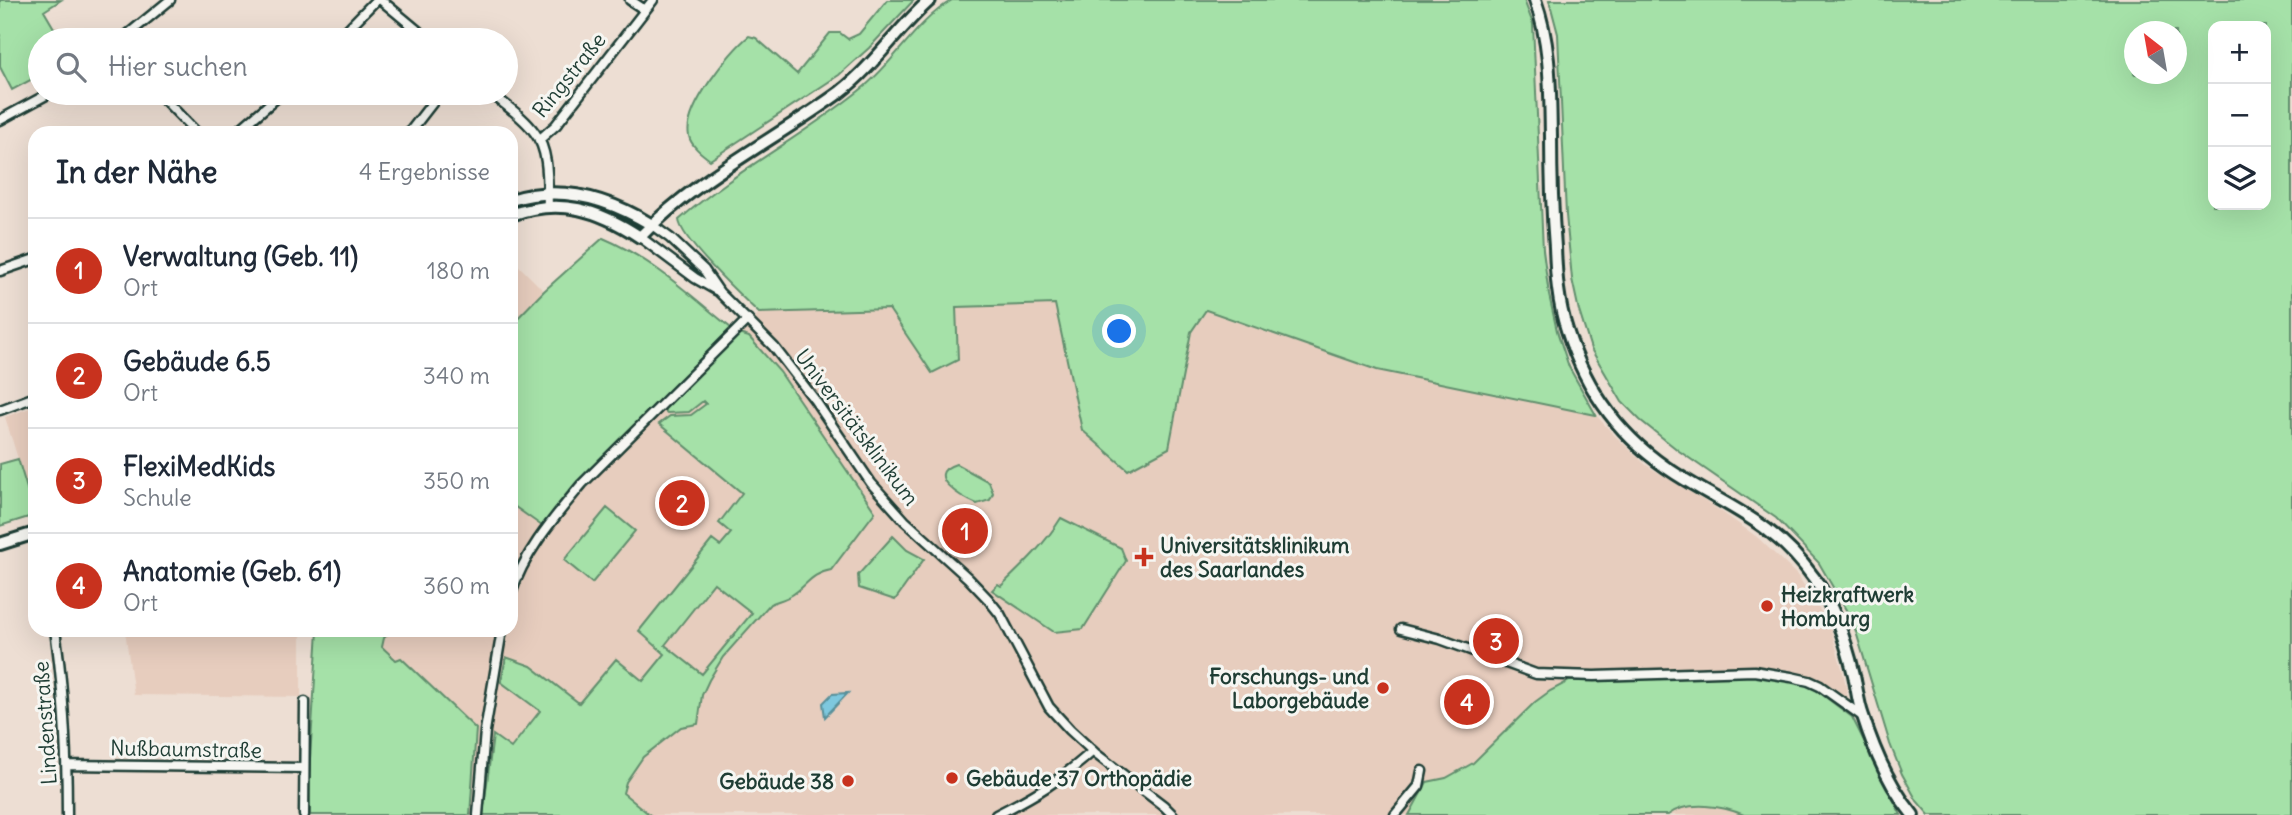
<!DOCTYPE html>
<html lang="de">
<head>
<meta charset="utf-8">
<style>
	body { margin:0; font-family:Delius,sans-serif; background:#f6f6f7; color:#1f2937 }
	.controls { position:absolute; right:21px; top:21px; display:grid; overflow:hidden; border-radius:14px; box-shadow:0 7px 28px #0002 }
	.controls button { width:63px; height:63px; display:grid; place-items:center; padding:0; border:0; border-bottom:2px solid #e0e1e3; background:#fff; color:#1f2937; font:35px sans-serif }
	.compass { position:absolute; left:2124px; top:21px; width:63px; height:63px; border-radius:50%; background:#fff; box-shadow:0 7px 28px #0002; rotate:329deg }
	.you { position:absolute; left:1120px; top:332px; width:24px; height:24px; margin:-18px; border:5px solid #fff; border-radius:50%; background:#1a73e8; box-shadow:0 0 0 10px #1a73e833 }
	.badge { display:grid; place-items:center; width:46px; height:46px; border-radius:50%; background:#c8321e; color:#fff; font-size:23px; font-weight:700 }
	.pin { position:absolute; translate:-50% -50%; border:4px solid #fff; box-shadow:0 2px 7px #0006 }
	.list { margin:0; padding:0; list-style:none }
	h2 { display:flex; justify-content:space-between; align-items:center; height:91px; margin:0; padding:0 28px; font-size:30px }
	h2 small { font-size:23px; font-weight:400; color:#747a83 }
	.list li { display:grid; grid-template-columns:46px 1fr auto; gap:21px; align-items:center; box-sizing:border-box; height:105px; padding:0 28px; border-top:2px solid #e0e1e3 }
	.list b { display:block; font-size:26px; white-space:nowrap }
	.list p { margin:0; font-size:23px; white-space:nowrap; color:#747a83 }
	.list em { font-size:23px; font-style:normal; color:#747a83 }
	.icon { flex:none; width:38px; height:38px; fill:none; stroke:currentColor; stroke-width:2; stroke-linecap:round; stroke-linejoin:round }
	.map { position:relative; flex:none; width:2292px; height:815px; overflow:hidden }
	.search { position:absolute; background:#fff; box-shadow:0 7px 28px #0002; left:28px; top:28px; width:490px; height:77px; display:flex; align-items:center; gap:18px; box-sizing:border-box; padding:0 24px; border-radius:38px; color:#747a83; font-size:26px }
	.panel { position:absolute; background:#fff; box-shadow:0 7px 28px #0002; left:28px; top:126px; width:490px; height:511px; border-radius:21px }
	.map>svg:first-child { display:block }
	.built { fill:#e7cdbe }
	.green { fill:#a5e1a8; stroke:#628f6e; stroke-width:2; fill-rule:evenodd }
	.water { fill:#7ec8de; stroke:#58909a; stroke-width:2 }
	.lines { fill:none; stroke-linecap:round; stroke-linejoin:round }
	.street-casing { stroke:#1f3d34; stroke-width:13 }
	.secondary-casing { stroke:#1f3d34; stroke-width:16 }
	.street { stroke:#f6f6f2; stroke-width:8 }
	.secondary { stroke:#f6f6f2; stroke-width:10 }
	.poi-dot { fill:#c8321e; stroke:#f6f6f2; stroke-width:2.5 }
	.labels { text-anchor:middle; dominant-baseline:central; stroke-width:6; stroke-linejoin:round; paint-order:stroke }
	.street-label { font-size:21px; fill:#1f3d34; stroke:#f6f6f2 }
	.poi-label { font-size:21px; font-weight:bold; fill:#1f3d34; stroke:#f6f6f2; text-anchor:start }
</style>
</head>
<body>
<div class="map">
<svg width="2292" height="815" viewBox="0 0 2292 815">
	<rect width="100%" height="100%" fill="#edded3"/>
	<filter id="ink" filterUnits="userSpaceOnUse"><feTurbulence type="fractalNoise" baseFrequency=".0143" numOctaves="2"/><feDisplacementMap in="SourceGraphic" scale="14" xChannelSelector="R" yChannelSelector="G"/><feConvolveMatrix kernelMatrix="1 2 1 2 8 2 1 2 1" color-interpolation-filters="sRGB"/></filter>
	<g filter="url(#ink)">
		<path class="built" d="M 511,258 L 544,291 L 511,325 Z
			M 1055,304 L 1082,430 L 1169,448 L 1191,332 L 1206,311 L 1377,370 L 1596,415 L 1612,433 L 1646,465 L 1722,512 L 1757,537 L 1798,576 L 1830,626 L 1843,672 L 1852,717 L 1892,799 L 1882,815 L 470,815 L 476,729 L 382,647 L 384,638 L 392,630 L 511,630 L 511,504 L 542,526 L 579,481 L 731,328 L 739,334 L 759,313 L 889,309 L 958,360 L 956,307 Z
			M 35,406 L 35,513 L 5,417 Z
			M 125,630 L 301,630 L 301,697 L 134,695 Z"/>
		<path class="green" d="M 0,0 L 61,0 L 44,11 L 61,40 L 40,40 L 40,75 L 12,90 L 0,67 Z
			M 887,0 L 914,0 L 869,48 L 839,75 L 710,160 C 702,154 691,146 689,136 C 683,109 729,52 749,36 L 756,38 L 797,74 L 830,33 L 840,33 L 848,39 L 859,34 Z
			M 952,0 L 1524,0 L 1533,24 L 1543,250 L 1549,295 L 1557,331 L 1569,367 L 1596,415 L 1377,370 L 1206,310 L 1191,332 L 1169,448 L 1128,470 L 1082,430 L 1055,304 L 956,307 L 958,360 L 932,373 L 889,309 L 759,313 C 742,297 681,240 679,220 C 737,169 806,135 865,86 C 896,60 916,22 952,0 Z
			M 1549,0 L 2292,0 L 2292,815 L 1929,815 L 1917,801 L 1902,774 L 1890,744 L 1853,622 L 1819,563 L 1776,518 L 1679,451 L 1640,420 L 1622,402 L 1591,349 L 1579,311 L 1572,279 L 1566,215 L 1558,34 ZM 2213,26 L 2266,26 L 2266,205 L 2213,205 ZM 2134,32 L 2176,32 L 2176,74 L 2134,74 Z
			M 603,238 C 651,258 691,296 731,328 L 579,481 L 542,526 L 511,504 L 511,347 L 516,342 L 511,337 L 511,325 L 544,291 Z
			M 739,334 L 749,337 L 780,372 L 875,512 L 831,570 C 810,574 808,585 792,595 C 786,599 777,601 770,604 L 723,657 L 709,680 L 702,695 L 698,724 L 681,727 L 643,757 L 626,782 L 623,793 L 650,815 L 483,815 L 493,735 L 511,748 L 540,711 L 501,682 L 506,657 L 531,666 L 579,703 L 616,659 L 643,681 L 665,654 L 639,631 L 712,540 L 720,546 L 731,533 L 719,523 L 742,493 L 659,424 L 670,416 L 691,415 L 706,404 L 703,401 L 689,412 L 667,413 L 663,409 ZM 714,583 L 752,613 L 702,674 L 665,645 Z
			M 18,459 L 35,515 L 0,526 L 0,464 Z
			M 956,464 L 989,482 L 993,493 L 990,500 L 977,504 C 963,498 922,475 956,464 Z
			M 607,508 L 635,531 L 592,583 L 564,560 Z
			M 1061,518 L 1121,548 L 1126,561 L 1083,629 L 1054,632 L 992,590 L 998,584 L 1001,586 C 1024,564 1045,544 1061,518 Z
			M 893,536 L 907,550 L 924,559 L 895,600 L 859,588 L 858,575 Z
			M 318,630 L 392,630 L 384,638 L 382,647 L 396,660 L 401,658 L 476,729 L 470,815 L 310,815 L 309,775 Z
			M 1755,675 L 1808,684 L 1852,717 L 1901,815 L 1744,815 C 1723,806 1688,800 1668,815 L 1409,815 L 1427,782 L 1446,778 L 1473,763 L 1535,702 L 1550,691 L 1569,681 Z"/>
		<path class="water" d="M 848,693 L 825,717 L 823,703 L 832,694 Z"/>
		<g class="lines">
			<g class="street-casing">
				<path id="street" d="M 381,0 L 429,40
					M 630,0 L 645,10
					M 121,40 L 170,0
					M 337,40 L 376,0
					M 158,93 L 197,133
					M 491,93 C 505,105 524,117 535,133 C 550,152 547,184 548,207
					M 0,120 L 50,93
					M 236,133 L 282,93
					M 409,133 L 440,93
					M 539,140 L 556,125 L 653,0
					M 652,225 L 670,238 L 704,270 L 719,292 L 774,347 L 814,399 L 871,483 L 905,521 L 968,578 L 988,599 L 1000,614 L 1049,707 L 1070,730 L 1096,754 L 1164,806 L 1173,815
					M 640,237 L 695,278 L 716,290
					M 0,271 L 35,259
					M 0,410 L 35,397
					M 511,594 C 524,552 554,518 582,484 L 748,319
					M 1401,629 L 1440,639 L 1536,674 L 1594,676 L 1754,671 L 1791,677 L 1809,681 L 1820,686 L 1862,716
					M 55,630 C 64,692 67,753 67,815
					M 67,765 L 304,768
					M 304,815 L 305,702
					M 478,815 L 485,731 L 502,630
					M 996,815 C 1036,795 1059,781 1093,751
					M 1395,815 L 1419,786 L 1422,771"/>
			</g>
			<g class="secondary-casing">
				<path id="secondary" d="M 1535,0 C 1551,44 1550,90 1551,136 C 1551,173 1552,210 1555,247 C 1556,275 1558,303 1567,330 C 1586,391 1622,440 1676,474 C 1731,509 1774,522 1814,578 C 1835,607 1846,641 1854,675 C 1857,689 1858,703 1863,716 C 1874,751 1890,787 1913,815
					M 511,200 C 561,184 608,198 652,225
					M 511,215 C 560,197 599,210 640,237 C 697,177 773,141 840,92 C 874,66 898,28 930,0
					M 0,544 L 35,533"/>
			</g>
			<use href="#street" class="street"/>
			<use href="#secondary" class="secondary"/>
		</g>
	</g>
	<g class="poi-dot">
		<path d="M1140.5 546.5h7v7h7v7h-7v7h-7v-7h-7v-7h7z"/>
		<circle cx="1767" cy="606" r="7"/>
		<circle cx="1383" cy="688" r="7"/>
		<circle cx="952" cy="778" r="7"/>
		<circle cx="848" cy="781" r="7"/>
	</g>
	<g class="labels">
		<g class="street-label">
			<text transform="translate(569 75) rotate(-51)">Ringstraße</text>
			<text transform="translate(857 427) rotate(53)">Universitätsklinikum</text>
			<text transform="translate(45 723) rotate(-94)">Lindenstraße</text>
			<text transform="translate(186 749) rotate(1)">Nußbaumstraße</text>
		</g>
		<g class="poi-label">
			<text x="1160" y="545">Universitätsklinikum<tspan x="1160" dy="24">des Saarlandes</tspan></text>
			<text x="1781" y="594">Heizkraftwerk<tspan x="1781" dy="24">Homburg</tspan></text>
			<text x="1369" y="676" text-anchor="end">Forschungs- und<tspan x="1369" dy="24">Laborgebäude</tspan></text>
			<text x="966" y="778">Gebäude 37 Orthopädie</text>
			<text x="834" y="781" text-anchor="end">Gebäude 38</text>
		</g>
	</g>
</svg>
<div class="controls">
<button>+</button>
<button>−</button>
<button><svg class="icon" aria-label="layers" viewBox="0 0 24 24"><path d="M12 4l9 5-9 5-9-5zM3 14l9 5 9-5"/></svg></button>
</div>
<svg class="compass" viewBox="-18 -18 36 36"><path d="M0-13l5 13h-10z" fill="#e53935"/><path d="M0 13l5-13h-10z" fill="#747a83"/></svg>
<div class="you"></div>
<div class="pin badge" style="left:965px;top:531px">1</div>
<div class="pin badge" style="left:682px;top:503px">2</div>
<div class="pin badge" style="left:1496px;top:641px">3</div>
<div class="pin badge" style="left:1467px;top:702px">4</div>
<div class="search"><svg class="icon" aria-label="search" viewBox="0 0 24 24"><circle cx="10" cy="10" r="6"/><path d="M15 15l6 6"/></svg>Hier suchen</div>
<section class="panel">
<h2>In der Nähe<small>4 Ergebnisse</small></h2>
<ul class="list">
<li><span class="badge">1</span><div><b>Verwaltung (Geb. 11)</b><p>Ort</p></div><em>180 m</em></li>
<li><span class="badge">2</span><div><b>Gebäude 6.5</b><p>Ort</p></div><em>340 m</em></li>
<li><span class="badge">3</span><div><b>FlexiMedKids</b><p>Schule</p></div><em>350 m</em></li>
<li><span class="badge">4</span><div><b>Anatomie (Geb. 61)</b><p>Ort</p></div><em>360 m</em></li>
</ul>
</section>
</div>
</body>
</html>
